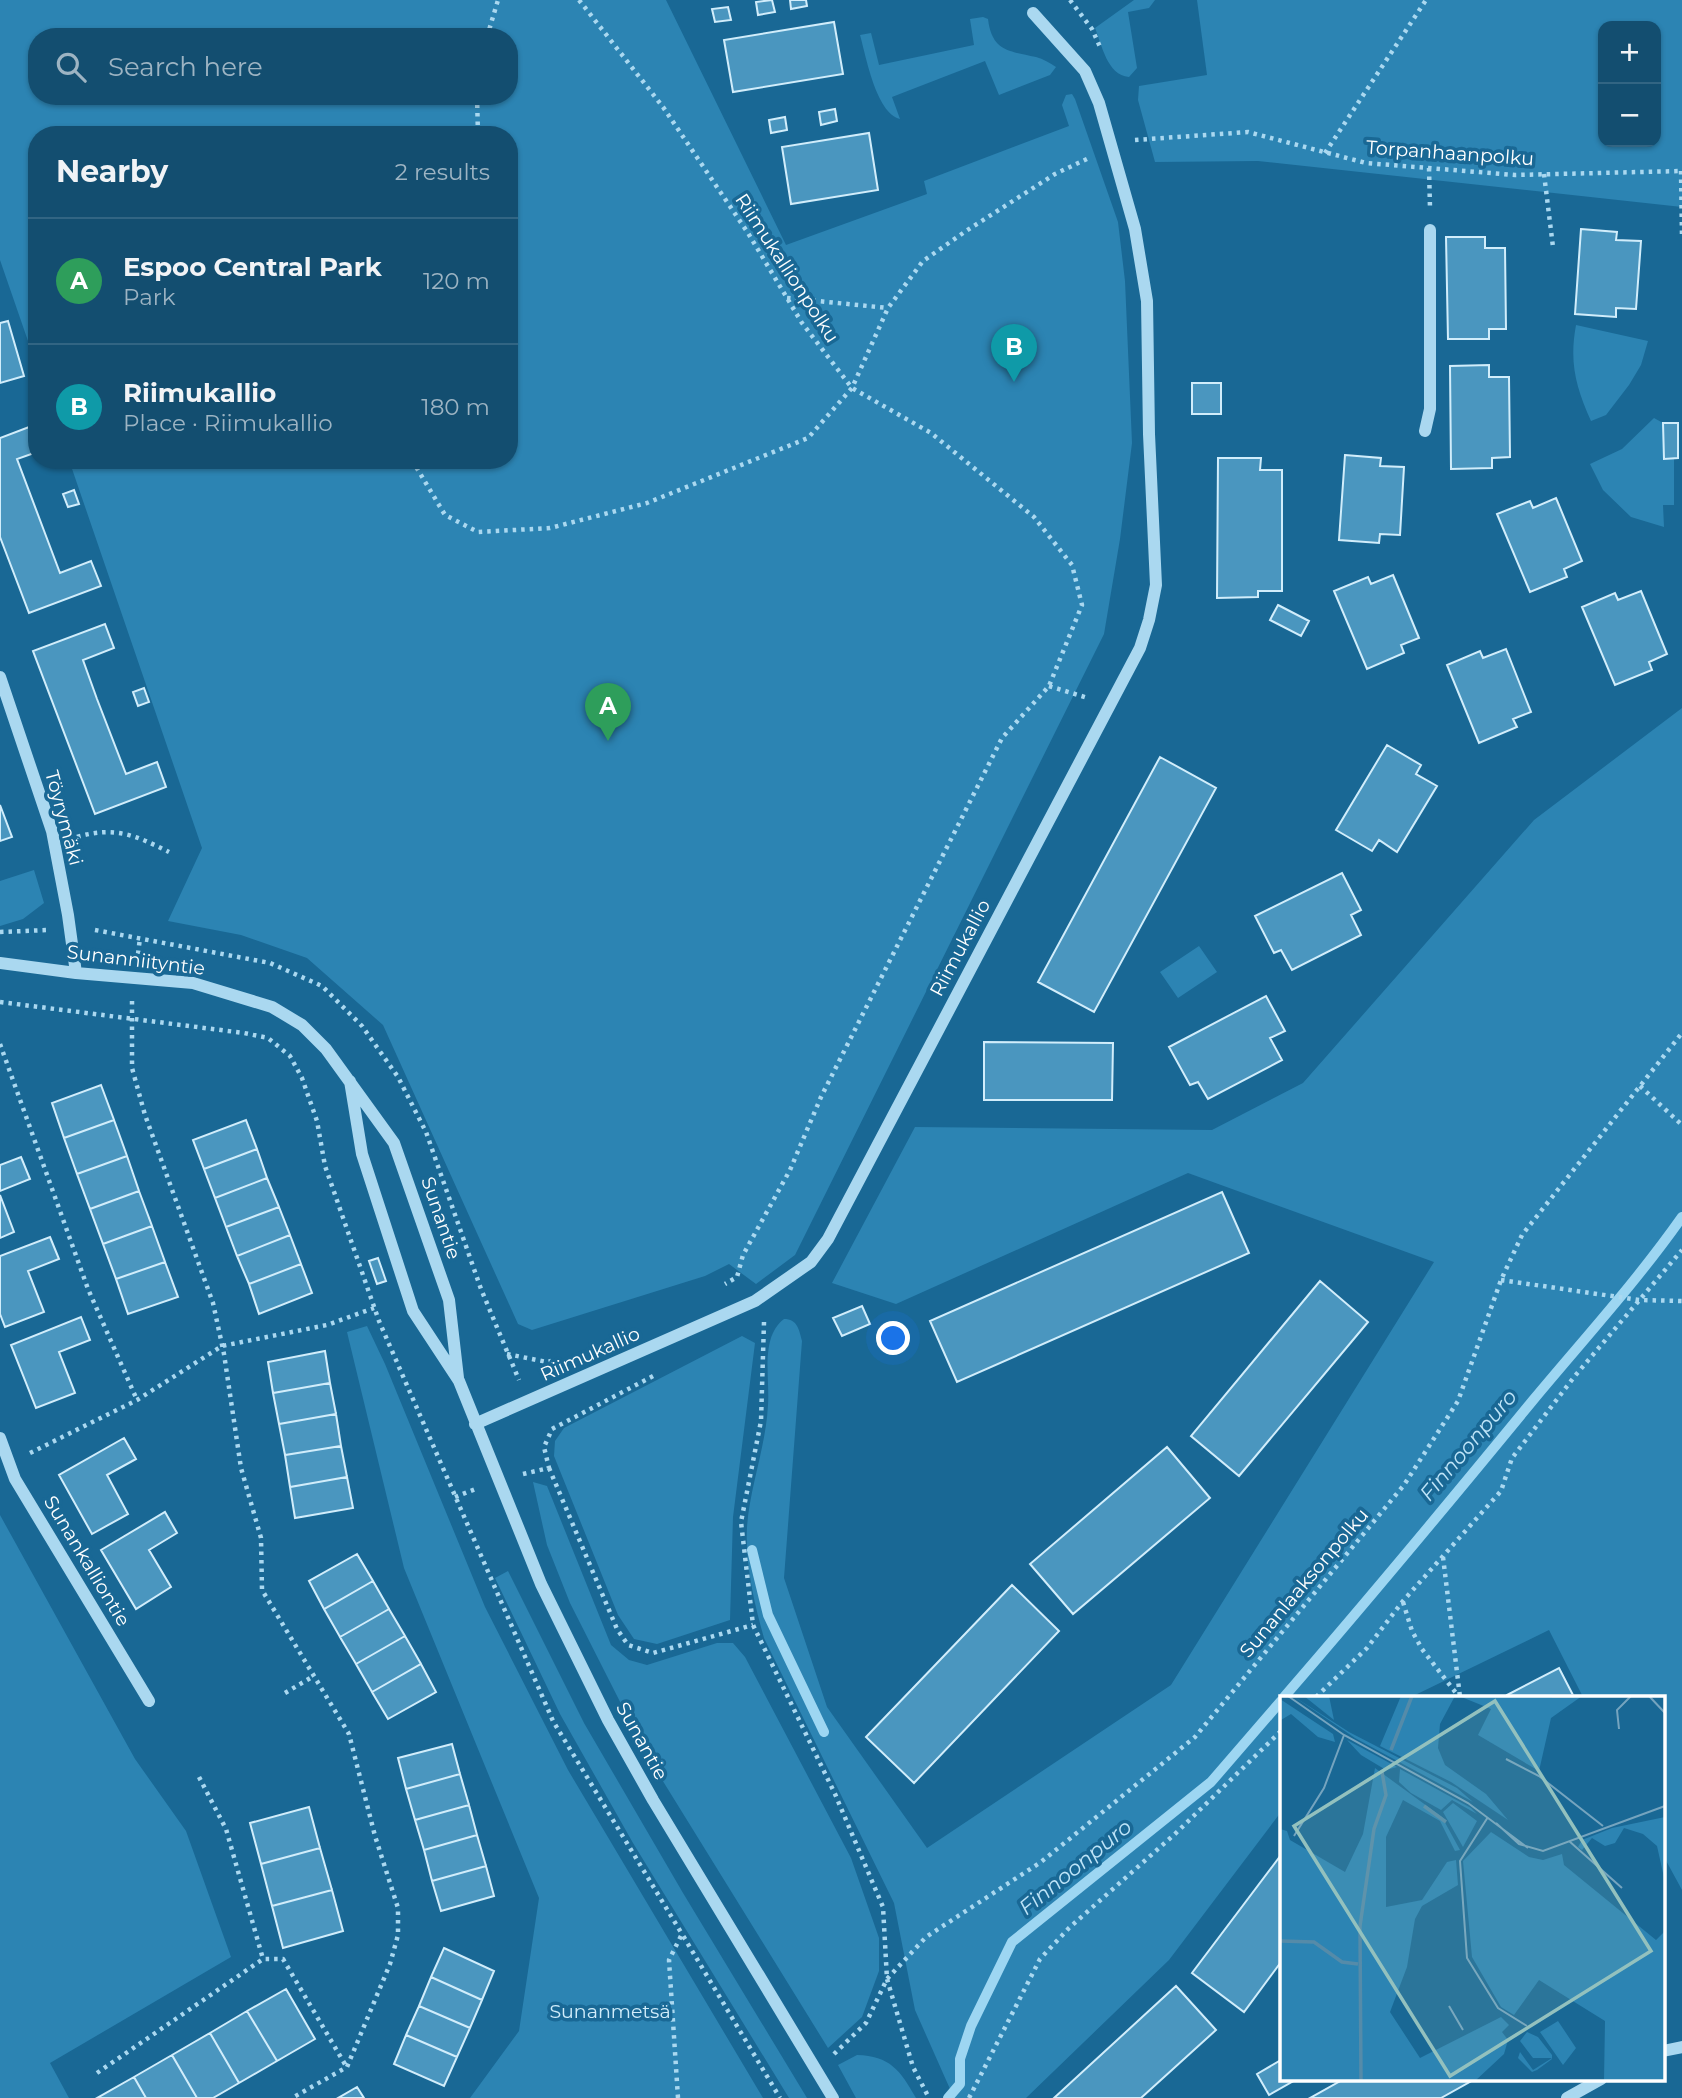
<!DOCTYPE html>
<html lang="en">
<head>
<meta charset="utf-8">
<style>
	body { margin:0; font-family:Montserrat,sans-serif; background:#1c5575; color:#f1f3f6 }
	.controls { position:absolute; right:21px; top:21px; display:grid; overflow:hidden; border-radius:14px; box-shadow:0 2px 5px #0004 }
	.controls button { width:63px; height:63px; display:grid; place-items:center; padding:0; border:0; border-bottom:2px solid #326583; background:#134e70; color:#f1f3f6; font:35px sans-serif }
	.you { position:absolute; left:894px; top:1339px; width:24px; height:24px; margin:-18px; border:5px solid #fff; border-radius:50%; background:#1a73e8; box-shadow:0 0 0 10px #1a73e833 }
	.badge { display:grid; place-items:center; width:46px; height:46px; border-radius:50%; background:#8bbbb9; color:#fff; font-size:23px; font-weight:700 }
	.pin { position:absolute; translate:-50% -58px; filter:drop-shadow(0 2px 4px #0008) }
	.pin::after { content:''; position:absolute; top:37px; width:24px; height:21px; background:inherit; clip-path:polygon(0 0,100% 0,50% 100%) }
	.list { margin:0; padding:0; list-style:none }
	h2 { display:flex; justify-content:space-between; align-items:center; height:91px; margin:0; padding:0 28px; font-size:30px }
	h2 small { font-size:23px; font-weight:400; color:#9db4c3 }
	.list li { display:grid; grid-template-columns:46px 1fr auto; gap:21px; align-items:center; box-sizing:border-box; height:126px; padding:0 28px; border-top:2px solid #326583 }
	.list b { display:block; font-size:26px; white-space:nowrap }
	.list p { margin:0; font-size:23px; white-space:nowrap; color:#9db4c3 }
	.list em { font-size:23px; font-style:normal; color:#9db4c3 }
	.icon { flex:none; width:38px; height:38px; fill:none; stroke:currentColor; stroke-width:2; stroke-linecap:round; stroke-linejoin:round }
	.map { position:relative; flex:none; width:1682px; height:2098px; overflow:hidden }
	.search { position:absolute; background:#134e70; box-shadow:0 2px 5px #0004; left:28px; top:28px; width:490px; height:77px; display:flex; align-items:center; gap:18px; box-sizing:border-box; padding:0 24px; border-radius:28px; color:#9db4c3; font-size:26px }
	.panel { position:absolute; background:#134e70; box-shadow:0 2px 5px #0004; left:28px; top:126px; width:490px; height:343px; border-radius:28px }
	.map>svg:first-child { display:block }
	.green { fill:#2c84b3; fill-rule:evenodd }
	.lines { fill:none; stroke-linecap:round; stroke-linejoin:round }
	.stream { stroke:#9dd6f2; stroke-width:10 }
	.building { fill:#4a96bf; stroke:#d1edfb; stroke-width:2 }
	.path { stroke:#aad8f0; stroke-width:4.5; stroke-dasharray:3.5 5; stroke-linecap:butt }
	.minor { stroke:#aad8f0; stroke-width:12 }
	.labels { text-anchor:middle; dominant-baseline:central; stroke-width:7; stroke-linejoin:round; paint-order:stroke }
	.street-label { font-size:19px; fill:#fff; stroke:#196895 }
	.park-label { font-size:19px; fill:#d1edfb; stroke:#196895 }
	.water-label { font-size:21px; font-style:italic; fill:#bee4f8; stroke:#196895 }
	.inset-river { fill:none; stroke:#558ba9; stroke-width:3.5 }
	.inset-road { fill:none; stroke:#75a4bf; stroke-width:2 }
	.view { fill:#93c1be; fill-opacity:0.15; stroke:#93c1be; stroke-width:3.5 }
	.inset-edge { fill:none; stroke:#fff; stroke-width:3.5 }
</style>
</head>
<body>
<div class="map">
<svg width="1682" height="2098" viewBox="0 0 1682 2098">
	<rect width="100%" height="100%" fill="#196895"/>
	<path class="green" d="M 0,0 L 666,0 L 786,245 L 927,194 L 924,181 L 1069,126 L 1062,105 L 1066,95 L 1072,94 L 1075,99 L 1118,222 L 1125,281 L 1132,443 L 1120,539 L 1104,634 L 795,1255 L 756,1284 L 729,1264 L 705,1276 L 532,1330 L 518,1324 L 383,1025 L 307,958 L 241,935 L 168,921 L 202,848 L 69,460 L 509,460 L 509,135 L 37,135 L 37,367 L 0,260 ZM 37,37 L 509,37 L 509,96 L 37,96 Z
		M 1134,0 L 1155,0 L 1149,8 L 1128,12 L 1137,68 L 1129,77 C 1107,75 1102,45 1095,28 Z
		M 1197,0 L 1682,0 L 1682,207 L 1258,161 L 1155,162 L 1138,100 L 1139,86 L 1207,75 ZM 1603,26 L 1656,26 L 1656,142 L 1603,142 Z
		M 983,17 L 988,19 C 992,52 1010,51 1036,57 C 1043,59 1050,63 1056,67 L 1050,75 L 999,95 L 985,61 L 892,97 L 900,119 C 876,113 866,56 860,35 L 871,33 L 879,65 L 974,45 L 970,19 Z
		M 1576,325 L 1648,341 L 1641,365 L 1629,385 L 1606,415 L 1591,421 C 1576,387 1569,363 1576,325 Z
		M 1654,418 L 1663,423 L 1664,458 L 1674,459 L 1674,505 L 1663,505 L 1664,527 L 1631,517 L 1603,490 L 1590,464 L 1622,449 Z
		M 1682,708 L 1682,1890 L 1663,1855 L 1663,1697 L 1583,1697 L 1549,1630 L 1411,1697 L 1281,1697 L 1281,1812 L 1169,1960 L 1026,2098 L 954,2098 L 915,2010 L 894,1903 L 764,1638 C 754,1603 745,1563 747,1527 C 750,1486 766,1446 768,1405 C 770,1378 760,1337 784,1319 C 797,1319 799,1329 802,1341 L 784,1578 L 827,1707 L 927,1848 L 1171,1685 L 1434,1262 L 1188,1173 L 896,1304 L 832,1283 L 915,1127 L 1212,1130 L 1303,1083 L 1534,820 Z
		M 34,870 L 44,903 L 23,919 L 0,926 L 0,881 Z
		M 1199,946 L 1217,972 L 1178,998 L 1160,972 Z
		M 367,1326 L 385,1364 L 485,1607 L 568,1770 L 763,2098 L 470,2098 L 519,2031 L 539,1898 L 404,1568 L 347,1332 Z
		M 742,1336 L 755,1343 L 733,1517 L 730,1620 L 657,1644 L 634,1639 L 618,1615 L 554,1456 L 555,1441 L 564,1428 Z
		M 533,1482 L 547,1486 L 611,1645 L 629,1660 L 647,1665 L 717,1643 L 733,1643 L 745,1657 L 851,1858 L 879,1938 L 879,1971 L 862,2017 L 828,2048 L 648,1757 L 570,1603 L 547,1545 Z
		M 0,1515 L 135,1759 L 186,1831 L 231,1957 L 50,2063 L 69,2098 L 0,2098 Z
		M 508,1571 L 584,1723 L 683,1893 L 807,2098 L 789,2098 L 633,1843 L 560,1714 L 495,1578 Z
		M 857,2055 C 890,2056 900,2070 916,2098 L 856,2098 L 838,2065 Z"/>
	<g class="lines">
		<path class="stream" d="M 752,1550 L 768,1615 L 824,1732
			M 1284,1697 C 1369,1599 1452,1499 1534,1399 C 1584,1339 1637,1281 1682,1217
			M 948,2098 L 960,2084 L 960,2059 L 971,2026 L 1012,1942 L 1211,1782 L 1281,1701"/>
	</g>
	<path class="building" d="M 772,0 L 775,12 L 758,15 L 756,2 Z
		M 790,0 L 806,0 L 807,6 L 791,9 Z
		M 728,7 L 731,20 L 715,22 L 712,9 Z
		M 834,22 L 843,74 L 733,92 L 724,40 Z
		M 835,109 L 837,121 L 821,125 L 819,112 Z
		M 785,117 L 787,130 L 771,133 L 769,120 Z
		M 869,133 L 878,190 L 791,204 L 782,147 Z
		M 1581,229 L 1617,232 L 1616,240 L 1641,241 L 1636,309 L 1616,308 L 1616,317 L 1575,314 Z
		M 1446,237 L 1485,237 L 1485,248 L 1505,248 L 1506,329 L 1489,329 L 1489,339 L 1448,339 Z
		M 8,321 L 24,376 L 0,383 L 0,323 Z
		M 1489,365 L 1489,377 L 1509,377 L 1510,457 L 1492,458 L 1492,468 L 1451,469 L 1450,366 Z
		M 1192,383 L 1221,383 L 1221,414 L 1192,414 Z
		M 1663,423 L 1678,423 L 1678,458 L 1664,459 Z
		M 37,424 L 37,452 L 17,459 L 46,536 L 60,573 L 91,561 L 101,586 L 29,613 L 0,537 L 0,438 Z
		M 1345,455 L 1381,458 L 1380,466 L 1404,467 L 1400,535 L 1380,534 L 1379,543 L 1339,540 Z
		M 1218,458 L 1261,458 L 1260,470 L 1282,470 L 1282,591 L 1258,591 L 1258,597 L 1217,598 Z
		M 74,490 L 79,504 L 68,507 L 63,494 Z
		M 1556,498 L 1582,561 L 1564,569 L 1567,577 L 1530,592 L 1497,514 L 1530,501 L 1533,508 Z
		M 1393,575 L 1419,638 L 1401,645 L 1404,653 L 1367,669 L 1334,591 L 1368,577 L 1371,584 Z
		M 1641,591 L 1667,654 L 1649,662 L 1652,670 L 1615,685 L 1582,607 L 1615,593 L 1618,600 Z
		M 1278,605 L 1309,621 L 1301,636 L 1270,620 Z
		M 105,624 L 114,648 L 83,660 L 97,699 L 126,774 L 157,762 L 166,787 L 95,814 L 33,651 Z
		M 1506,649 L 1531,712 L 1513,719 L 1517,727 L 1479,743 L 1447,665 L 1480,651 L 1483,658 Z
		M 144,688 L 149,702 L 138,706 L 133,692 Z
		M 1387,745 L 1421,765 L 1416,774 L 1437,786 L 1397,852 L 1379,840 L 1372,851 L 1336,830 Z
		M 1160,757 L 1216,788 L 1094,1012 L 1038,982 Z
		M 0,805 L 12,837 L 0,841 Z
		M 1342,873 L 1361,910 L 1351,915 L 1361,935 L 1292,970 L 1281,950 L 1274,953 L 1255,916 Z
		M 1266,996 L 1285,1031 L 1270,1038 L 1282,1060 L 1208,1099 L 1198,1082 L 1190,1085 L 1169,1047 Z
		M 984,1042 L 1113,1043 L 1112,1100 L 984,1100 Z
		M 101,1085 L 114,1120 L 64,1138 L 52,1103 Z
		M 114,1120 L 127,1156 L 77,1174 L 64,1138 Z
		M 246,1120 L 257,1149 L 204,1169 L 193,1140 Z
		M 257,1149 L 267,1178 L 215,1198 L 204,1169 Z
		M 127,1156 L 139,1191 L 90,1209 L 77,1174 Z
		M 21,1157 L 30,1179 L 0,1191 L 0,1165 Z
		M 267,1178 L 279,1207 L 226,1227 L 215,1198 Z
		M 139,1191 L 152,1226 L 103,1244 L 90,1209 Z
		M 1222,1192 L 1249,1253 L 957,1382 L 930,1321 Z
		M 0,1195 L 14,1232 L 0,1238 Z
		M 279,1207 L 290,1235 L 237,1256 L 226,1227 Z
		M 152,1226 L 165,1262 L 116,1279 L 103,1244 Z
		M 290,1235 L 301,1264 L 249,1284 L 237,1256 Z
		M 50,1237 L 59,1259 L 28,1271 L 44,1312 L 5,1327 L 0,1314 L 0,1256 Z
		M 378,1258 L 386,1281 L 377,1284 L 369,1261 Z
		M 165,1262 L 178,1297 L 128,1314 L 116,1279 Z
		M 301,1264 L 312,1293 L 259,1314 L 249,1284 Z
		M 1320,1281 L 1368,1322 L 1239,1476 L 1191,1436 Z
		M 862,1306 L 870,1324 L 842,1336 L 833,1318 Z
		M 81,1317 L 90,1340 L 59,1352 L 75,1393 L 36,1408 L 11,1345 Z
		M 325,1351 L 330,1383 L 273,1393 L 268,1362 Z
		M 330,1383 L 336,1414 L 279,1424 L 273,1393 Z
		M 336,1414 L 341,1446 L 285,1455 L 279,1424 Z
		M 124,1438 L 136,1459 L 107,1475 L 128,1514 L 92,1534 L 59,1475 Z
		M 341,1446 L 347,1477 L 290,1487 L 285,1455 Z
		M 1167,1447 L 1210,1498 L 1073,1614 L 1030,1564 Z
		M 347,1477 L 353,1508 L 295,1518 L 290,1487 Z
		M 165,1512 L 177,1533 L 149,1550 L 171,1587 L 136,1609 L 101,1550 Z
		M 357,1554 L 373,1581 L 324,1609 L 309,1581 Z
		M 373,1581 L 389,1609 L 340,1637 L 324,1609 Z
		M 1012,1585 L 1059,1631 L 914,1783 L 866,1737 Z
		M 389,1609 L 405,1636 L 356,1664 L 340,1637 Z
		M 405,1636 L 421,1664 L 372,1692 L 356,1664 Z
		M 421,1664 L 436,1692 L 388,1719 L 372,1692 Z
		M 1559,1668 L 1574,1697 L 1508,1697 L 1507,1695 Z
		M 452,1744 L 460,1774 L 406,1789 L 398,1758 Z
		M 460,1774 L 469,1805 L 415,1820 L 406,1789 Z
		M 469,1805 L 477,1835 L 424,1850 L 415,1820 Z
		M 309,1807 L 320,1848 L 261,1864 L 250,1823 Z
		M 477,1835 L 486,1866 L 432,1881 L 424,1850 Z
		M 320,1848 L 332,1890 L 272,1906 L 261,1864 Z
		M 1281,1855 L 1281,1962 L 1244,2012 L 1192,1973 Z
		M 486,1866 L 494,1896 L 441,1911 L 432,1881 Z
		M 332,1890 L 343,1931 L 283,1948 L 272,1906 Z
		M 444,1948 L 494,1971 L 482,2000 L 431,1977 Z
		M 431,1977 L 482,2000 L 470,2028 L 419,2006 Z
		M 1176,1986 L 1216,2030 L 1141,2098 L 1054,2098 Z
		M 286,1989 L 315,2039 L 277,2061 L 247,2011 Z
		M 419,2006 L 470,2028 L 457,2057 L 406,2035 Z
		M 247,2011 L 277,2061 L 239,2083 L 210,2033 Z
		M 210,2033 L 239,2083 L 213,2098 L 197,2098 L 172,2055 Z
		M 406,2035 L 457,2057 L 444,2086 L 394,2064 Z
		M 172,2055 L 197,2098 L 146,2098 L 134,2077 Z
		M 1281,2060 L 1281,2079 L 1297,2079 L 1269,2095 L 1257,2074 Z
		M 134,2077 L 146,2098 L 97,2098 Z
		M 1344,2079 L 1475,2079 L 1441,2098 L 1310,2098 Z
		M 357,2087 L 364,2098 L 338,2098 Z"/>
	<g class="lines">
		<path class="path" d="M 579,0 L 663,107 L 748,233 L 802,323 L 852,388 L 931,433 L 1034,517 L 1072,565 L 1082,605 L 1049,686 L 1002,738 L 821,1097 L 790,1170 L 743,1255 L 737,1277 L 725,1284
			M 1070,0 L 1092,29 L 1101,49
			M 487,37 L 498,0
			M 477,96 L 478,135
			M 1135,140 L 1248,132 L 1366,163 L 1515,175 L 1682,171
			M 1325,153 L 1426,0
			M 1429,168 L 1430,208
			M 1681,171 L 1682,236
			M 1544,174 L 1553,247
			M 787,298 L 888,308
			M 412,460 L 445,515 L 478,532 L 550,528 L 647,503 L 808,438 L 852,388 L 888,308 L 923,261 L 966,231 L 1055,174 L 1091,157
			M 1049,686 L 1088,698
			M 77,837 C 115,826 135,835 169,852
			M 95,930 L 270,963 L 322,986 L 362,1026 L 398,1077 L 426,1132 L 481,1289 L 519,1380
			M 0,932 L 48,930
			M 138,954 L 140,938
			M 132,1001 L 132,1068 L 145,1115 L 213,1303 L 224,1354 L 241,1468 L 261,1538 L 262,1590 L 349,1734 L 375,1836 L 398,1908 L 398,1935 L 390,1964 L 347,2067 L 292,2098
			M 0,1002 L 244,1033 L 268,1038 L 290,1056 L 302,1078 L 317,1121 L 325,1166 L 379,1321 L 553,1721 L 682,1934
			M 0,1044 L 88,1289 L 137,1400
			M 1640,1086 L 1682,1125
			M 1501,1280 L 1639,1300 L 1682,1301
			M 764,1322 L 761,1421 L 741,1522 L 753,1625 L 835,1794 L 883,1907 L 887,1979 L 913,2067 L 929,2098
			M 507,1354 L 547,1362 L 551,1361
			M 30,1453 L 137,1400 L 222,1346 L 327,1325 L 374,1308
			M 549,1468 L 617,1629 L 628,1645 L 653,1653 L 753,1625
			M 523,1474 L 549,1468 L 544,1447 L 552,1429 L 657,1374
			M 455,1497 L 478,1488
			M 1443,1557 L 1460,1697
			M 1403,1602 L 1412,1631 L 1422,1649 L 1459,1697
			M 285,1693 L 312,1677
			M 1316,1697 L 1367,1648 L 1403,1601 L 1501,1491 L 1512,1458 L 1574,1377 L 1682,1250
			M 199,1777 L 226,1829 L 263,1959
			M 834,2054 L 866,2023 L 887,1979 L 926,1937 L 1041,1862 L 1195,1737 L 1404,1485 L 1458,1401 L 1501,1280 L 1522,1235 L 1682,1033
			M 97,2073 L 263,1959 L 283,1959 L 346,2066
			M 678,2098 L 669,1960 L 682,1934 L 780,2098
			M 969,2098 L 1040,1959 L 1069,1928 L 1176,1833 L 1281,1731"/>
		<path class="minor" d="M 1425,431 L 1430,409 L 1430,230
			M 0,677 L 52,831 L 68,915 L 76,973
			M 0,963 L 76,973 L 193,983 L 272,1007 L 302,1025 L 326,1049 L 394,1143 L 449,1300 L 458,1378
			M 350,1081 L 362,1154 L 413,1311 L 459,1381 L 541,1584 L 608,1720 L 653,1800 L 833,2098
			M 475,1424 L 755,1301 L 811,1262 L 828,1239 L 1140,648 L 1149,620 L 1156,585 L 1149,434 L 1147,301 L 1135,229 L 1099,103 L 1085,71 L 1033,13
			M 0,1438 L 15,1479 L 149,1701
			M 1663,2051 L 1682,2047
			M 1567,2098 L 1601,2079"/>
	</g>
	<g class="labels">
		<g class="street-label">
			<text transform="translate(1450 153) rotate(4)">Torpanhaanpolku</text>
			<text transform="translate(787 268) rotate(57)">Riimukallionpolku</text>
			<text transform="translate(64 818) rotate(75)">Töyrymäki</text>
			<text transform="translate(960 948) rotate(-62)">Riimukallio</text>
			<text transform="translate(136 960) rotate(7)">Sunanniityntie</text>
			<text transform="translate(441 1218) rotate(71)">Sunantie</text>
			<text transform="translate(590 1354) rotate(-24)">Riimukallio</text>
			<text transform="translate(87 1561) rotate(59)">Sunankalliontie</text>
			<text transform="translate(1304 1583) rotate(-50)">Sunanlaaksonpolku</text>
			<text transform="translate(642 1741) rotate(61)">Sunantie</text>
		</g>
		<g class="park-label">
			<text x="610" y="2011">Sunanmetsä</text>
		</g>
		<g class="water-label">
			<text transform="translate(1468 1445) rotate(-50)">Finnoonpuro</text>
			<text transform="translate(1075 1867) rotate(-39)">Finnoonpuro</text>
		</g>
	</g>
	<g transform="translate(1280 1696)">
		<rect width="385" height="385" fill="#196895"/>
		<path d="M 13,0 L 69,36 L 177,92 L 193,106 L 75,42 ZM 24,0 L 49,0 L 54,24 ZM 121,0 L 175,0 L 160,28 L 158,52 L 165,69 L 206,98 L 228,124 L 171,86 L 100,50 ZM 179,0 L 302,0 L 271,22 L 259,75 L 198,39 L 211,13 ZM 0,3 L 53,38 L 55,46 L 38,41 L 11,18 L 1,24 L 0,33 ZM 67,44 L 69,45 L 117,71 L 106,74 L 81,59 ZM 95,72 L 162,121 L 180,154 L 175,155 L 160,125 L 123,104 L 106,141 L 106,211 L 142,204 L 167,166 L 176,164 L 178,189 L 142,210 L 135,223 L 127,271 L 110,316 L 140,362 L 221,321 L 229,329 L 222,336 L 228,344 L 224,358 L 195,385 L 0,385 L 0,133 L 7,135 L 10,144 L 65,176 L 83,138 ZM 120,73 L 191,112 L 197,118 L 172,104 L 161,114 L 131,97 L 119,86 ZM 173,107 L 197,125 L 183,151 L 163,116 ZM 385,121 L 385,186 L 377,150 L 363,138 L 344,132 L 335,147 L 325,150 L 312,142 L 302,154 L 298,151 L 302,144 L 332,132 ZM 211,136 L 249,161 L 263,164 L 282,158 L 284,169 L 376,244 L 385,235 L 385,385 L 324,385 L 325,325 L 259,284 L 234,319 L 221,311 L 192,261 L 183,165 ZM 278,325 L 296,352 L 283,369 L 260,336 ZM 247,336 L 258,341 L 272,359 L 272,363 L 257,374 L 252,376 L 238,362 L 240,356 L 253,374 L 272,362 L 253,362 L 240,345 Z" fill="#2c84b3"/>
		<path class="inset-river" d="M 272,0 L 294,0M 111,54 L 132,0M 144,110 L 166,126M 0,245 L 34,246 L 62,266 L 78,268M 81,385 L 80,230 L 94,133 L 106,99 L 102,76"/>
		<path class="inset-road" d="M 8,0 L 64,39 L 188,107 L 248,152M 369,0 L 385,17M 339,33 L 337,14 L 351,0M 226,63 L 259,80 L 323,130M 208,121 L 180,165 L 187,262 L 218,312 L 247,330M 216,127 L 239,148 L 263,155 L 385,110M 14,140 L 44,92 L 64,39M 289,145 L 342,192M 169,310 L 183,334"/>
		<path class="view" d="M 215,5 L 371,255 L 170,380 L 14,130 Z"/>
		<rect width="385" height="385" class="inset-edge"/>
	</g>
</svg>
<div class="controls">
<button>+</button>
<button>−</button>
</div>
<div class="you"></div>
<div class="pin badge" style="left:608px;top:741px;background:#2e9e5b">A</div>
<div class="pin badge" style="left:1014px;top:382px;background:#0f9aa8">B</div>
<div class="search"><svg class="icon" aria-label="search" viewBox="0 0 24 24"><circle cx="10" cy="10" r="6"/><path d="M15 15l6 6"/></svg>Search here</div>
<section class="panel">
<h2>Nearby<small>2 results</small></h2>
<ul class="list">
<li><span class="badge" style="background:#2e9e5b">A</span><div><b>Espoo Central Park</b><p>Park</p></div><em>120 m</em></li>
<li><span class="badge" style="background:#0f9aa8">B</span><div><b>Riimukallio</b><p>Place · Riimukallio</p></div><em>180 m</em></li>
</ul>
</section>
</div>
</body>
</html>
